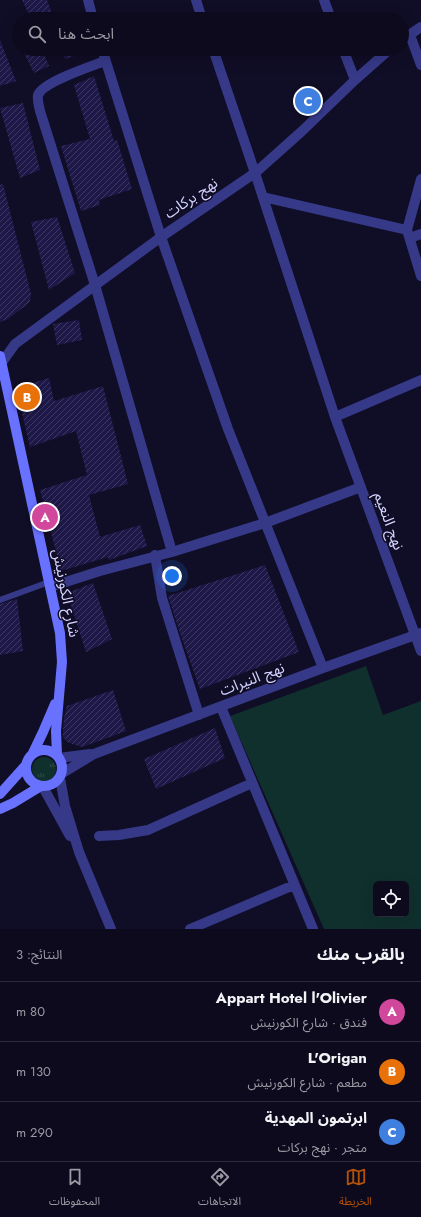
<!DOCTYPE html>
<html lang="ar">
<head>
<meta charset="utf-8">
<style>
	body { margin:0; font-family:Jost,"Noto Sans Arabic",sans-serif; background:#1a1829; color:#f1f3f6; direction:rtl }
	.controls { position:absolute; right:12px; bottom:12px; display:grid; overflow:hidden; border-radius:6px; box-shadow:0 4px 16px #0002 }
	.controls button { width:36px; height:36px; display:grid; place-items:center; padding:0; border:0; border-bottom:1px solid #2c2b3b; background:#0c0a1c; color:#f1f3f6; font:20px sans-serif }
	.you { position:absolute; left:172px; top:576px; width:14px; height:14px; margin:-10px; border:3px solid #fff; border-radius:50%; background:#1a73e8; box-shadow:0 0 0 6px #1a73e833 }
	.badge { display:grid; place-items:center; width:26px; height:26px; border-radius:50%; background:#b45309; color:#fff; font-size:13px; font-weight:700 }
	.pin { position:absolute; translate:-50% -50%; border:2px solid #fff; box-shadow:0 1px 4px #0006 }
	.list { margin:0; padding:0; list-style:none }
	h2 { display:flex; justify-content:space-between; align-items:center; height:52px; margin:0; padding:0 16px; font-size:17px }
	h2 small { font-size:13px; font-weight:400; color:#9a9aa3 }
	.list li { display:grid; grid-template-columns:26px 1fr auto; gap:12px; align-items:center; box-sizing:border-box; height:60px; padding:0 16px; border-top:1px solid #2c2b3b }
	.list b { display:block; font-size:15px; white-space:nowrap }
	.list p { margin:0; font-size:13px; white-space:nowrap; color:#9a9aa3 }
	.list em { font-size:13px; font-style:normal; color:#9a9aa3 }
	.icon { flex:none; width:22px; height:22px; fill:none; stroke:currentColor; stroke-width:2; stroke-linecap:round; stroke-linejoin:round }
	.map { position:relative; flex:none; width:421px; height:929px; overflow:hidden; direction:ltr }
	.search { position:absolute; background:#0c0a1c; box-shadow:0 4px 16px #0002; left:12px; right:12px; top:12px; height:44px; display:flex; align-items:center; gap:10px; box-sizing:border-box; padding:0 14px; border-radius:22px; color:#9a9aa3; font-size:15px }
	.sheet { height:232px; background:#0c0a1c }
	nav { display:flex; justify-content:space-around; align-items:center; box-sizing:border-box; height:56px; border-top:1px solid #2c2b3b; background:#0c0a1c; font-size:11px; color:#9a9aa3 }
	nav a { display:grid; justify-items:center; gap:2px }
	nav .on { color:#b45309 }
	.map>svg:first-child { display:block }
	.grass { fill:url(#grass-tufts) }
	.green { fill:#10302d; fill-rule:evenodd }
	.building { fill:url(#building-hatch) }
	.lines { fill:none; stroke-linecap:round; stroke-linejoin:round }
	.lane { stroke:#363988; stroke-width:6 }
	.street { stroke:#363988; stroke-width:10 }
	.secondary { stroke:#6971ff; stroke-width:10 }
	.labels { text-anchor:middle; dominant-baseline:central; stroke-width:3; stroke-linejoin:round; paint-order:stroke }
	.street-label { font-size:15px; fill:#d4d2ff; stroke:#100d26 }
</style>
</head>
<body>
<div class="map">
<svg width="421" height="929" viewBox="0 0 421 929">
	<defs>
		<pattern id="grass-tufts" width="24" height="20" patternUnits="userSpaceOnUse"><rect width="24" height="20" fill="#10302d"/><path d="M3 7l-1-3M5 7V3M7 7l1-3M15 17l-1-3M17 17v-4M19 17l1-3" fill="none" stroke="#324d4c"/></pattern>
		<pattern id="building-hatch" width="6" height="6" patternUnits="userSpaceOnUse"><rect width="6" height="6" fill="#1e1848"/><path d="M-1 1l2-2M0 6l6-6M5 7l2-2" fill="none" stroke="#3e3963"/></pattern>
	</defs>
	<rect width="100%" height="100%" fill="#100d26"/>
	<path class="grass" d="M32 769a12 12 0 1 1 24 0a12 12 0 1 1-24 0Z"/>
	<path class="green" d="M 366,666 L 383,715 L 421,701 L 421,929 L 324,929 L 230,716 ZM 376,884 L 406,884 L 406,914 L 376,914 Z"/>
	<path class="building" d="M 22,0 L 47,0 L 54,19 L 31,19 Z
		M 0,40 L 16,81 L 0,86 Z
		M 22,49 L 42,49 L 49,66 L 34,73 Z
		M 61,49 L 89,49 L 90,51 L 65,59 Z
		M 94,76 L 114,141 L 117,140 L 132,189 L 99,200 L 100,205 L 81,211 L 61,146 L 90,139 L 74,85 Z
		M 23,103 L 40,170 L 20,178 L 0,108 Z
		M 3,184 L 31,294 L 30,302 L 8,319 L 0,322 L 0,185 Z
		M 57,217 L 75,273 L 49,290 L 31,222 Z
		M 79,320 L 82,340 L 57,345 L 53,324 Z
		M 49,378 L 54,401 L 103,386 L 128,484 L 89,495 L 100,537 L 140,525 L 147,546 L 109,560 L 108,557 L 61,571 L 40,490 L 87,475 L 76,431 L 30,447 L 16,388 Z
		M 265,565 L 299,652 L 200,689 L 182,639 L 168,596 Z
		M 93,583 L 112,639 L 86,652 L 67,593 Z
		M 17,599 L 23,651 L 0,655 L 0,604 Z
		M 113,690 L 126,731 L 82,747 L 67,742 L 63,737 L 63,731 L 64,718 L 67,706 Z
		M 215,728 L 225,758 L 156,789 L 144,759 Z"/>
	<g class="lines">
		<path class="lane" d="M 0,600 L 49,582"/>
		<path class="street" d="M 88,0 L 93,19
			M 196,0 L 202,19
			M 324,0 L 331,19
			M 410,35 L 421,65
			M 402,40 L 421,27
			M 102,49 L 161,237 L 228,429 L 323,668
			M 213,49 L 255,173 L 335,417 L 421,651
			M 343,49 L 355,80
			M 105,61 C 92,66 43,82 38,95 C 37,100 39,106 40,111 L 95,285 L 172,552 L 265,523 L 361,487
			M 421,179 L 407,230 L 421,276
			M 263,197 L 407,230
			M 410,238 L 421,234
			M 0,365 L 15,344 L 161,237 L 255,173 L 301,132 L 355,80 L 390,49
			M 335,417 L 421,380
			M 155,555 L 162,598 L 199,715
			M 50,587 L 100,571 L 172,552
			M 221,707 L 313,929
			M 59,758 L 90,754
			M 61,774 L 94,754 L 323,668 L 421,633
			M 60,778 L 65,806 L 79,852 L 111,929
			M 43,787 L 70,836
			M 99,836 L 119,835 L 148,830 L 252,783
			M 190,929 L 294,885"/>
		<path class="secondary" d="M 0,356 L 60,633 L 62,662 L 56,731 L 57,755
			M26 768a18 18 0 1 1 36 0a18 18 0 1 1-36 0Z
			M 33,753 L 43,732 L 55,704
			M 0,794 L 26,765
			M 0,809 L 13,803 L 41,786"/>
	</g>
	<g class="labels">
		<g class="street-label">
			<text transform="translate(191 198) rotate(-34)">نهج بركات</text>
			<text transform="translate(389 521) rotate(70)">نهج النعيم</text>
			<text transform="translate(66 593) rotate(79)">شارع الكورنيش</text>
			<text transform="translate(252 679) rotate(-21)">نهج النيرات</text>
		</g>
	</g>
</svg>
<div class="controls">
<button><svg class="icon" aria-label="locate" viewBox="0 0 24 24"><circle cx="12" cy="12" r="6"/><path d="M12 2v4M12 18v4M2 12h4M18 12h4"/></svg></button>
</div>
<div class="you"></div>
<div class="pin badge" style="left:45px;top:517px;background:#d1479c">A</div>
<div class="pin badge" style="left:27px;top:397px;background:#e8710a">B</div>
<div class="pin badge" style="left:308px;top:101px;background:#3f7fe0">C</div>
<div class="search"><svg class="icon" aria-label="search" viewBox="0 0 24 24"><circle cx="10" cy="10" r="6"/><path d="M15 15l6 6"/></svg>ابحث هنا</div>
</div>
<section class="sheet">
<h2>بالقرب منك<small>النتائج: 3</small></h2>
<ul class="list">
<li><span class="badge" style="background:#d1479c">A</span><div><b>Appart Hotel l'Olivier</b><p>فندق · شارع الكورنيش</p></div><em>80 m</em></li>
<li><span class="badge" style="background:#e8710a">B</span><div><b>L'Origan</b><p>مطعم · شارع الكورنيش</p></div><em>130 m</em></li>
<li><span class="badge" style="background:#3f7fe0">C</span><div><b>ابرتمون المهدية</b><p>متجر · نهج بركات</p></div><em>290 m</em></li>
</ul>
</section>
<nav>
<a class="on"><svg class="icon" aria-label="map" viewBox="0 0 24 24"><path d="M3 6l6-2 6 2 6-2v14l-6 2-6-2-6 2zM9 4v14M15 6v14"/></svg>الخريطة</a>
<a><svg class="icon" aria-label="directions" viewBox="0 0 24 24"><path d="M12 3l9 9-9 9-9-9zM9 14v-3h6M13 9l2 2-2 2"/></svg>الاتجاهات</a>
<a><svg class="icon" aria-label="saved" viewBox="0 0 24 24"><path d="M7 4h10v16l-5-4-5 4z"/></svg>المحفوظات</a>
</nav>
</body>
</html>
